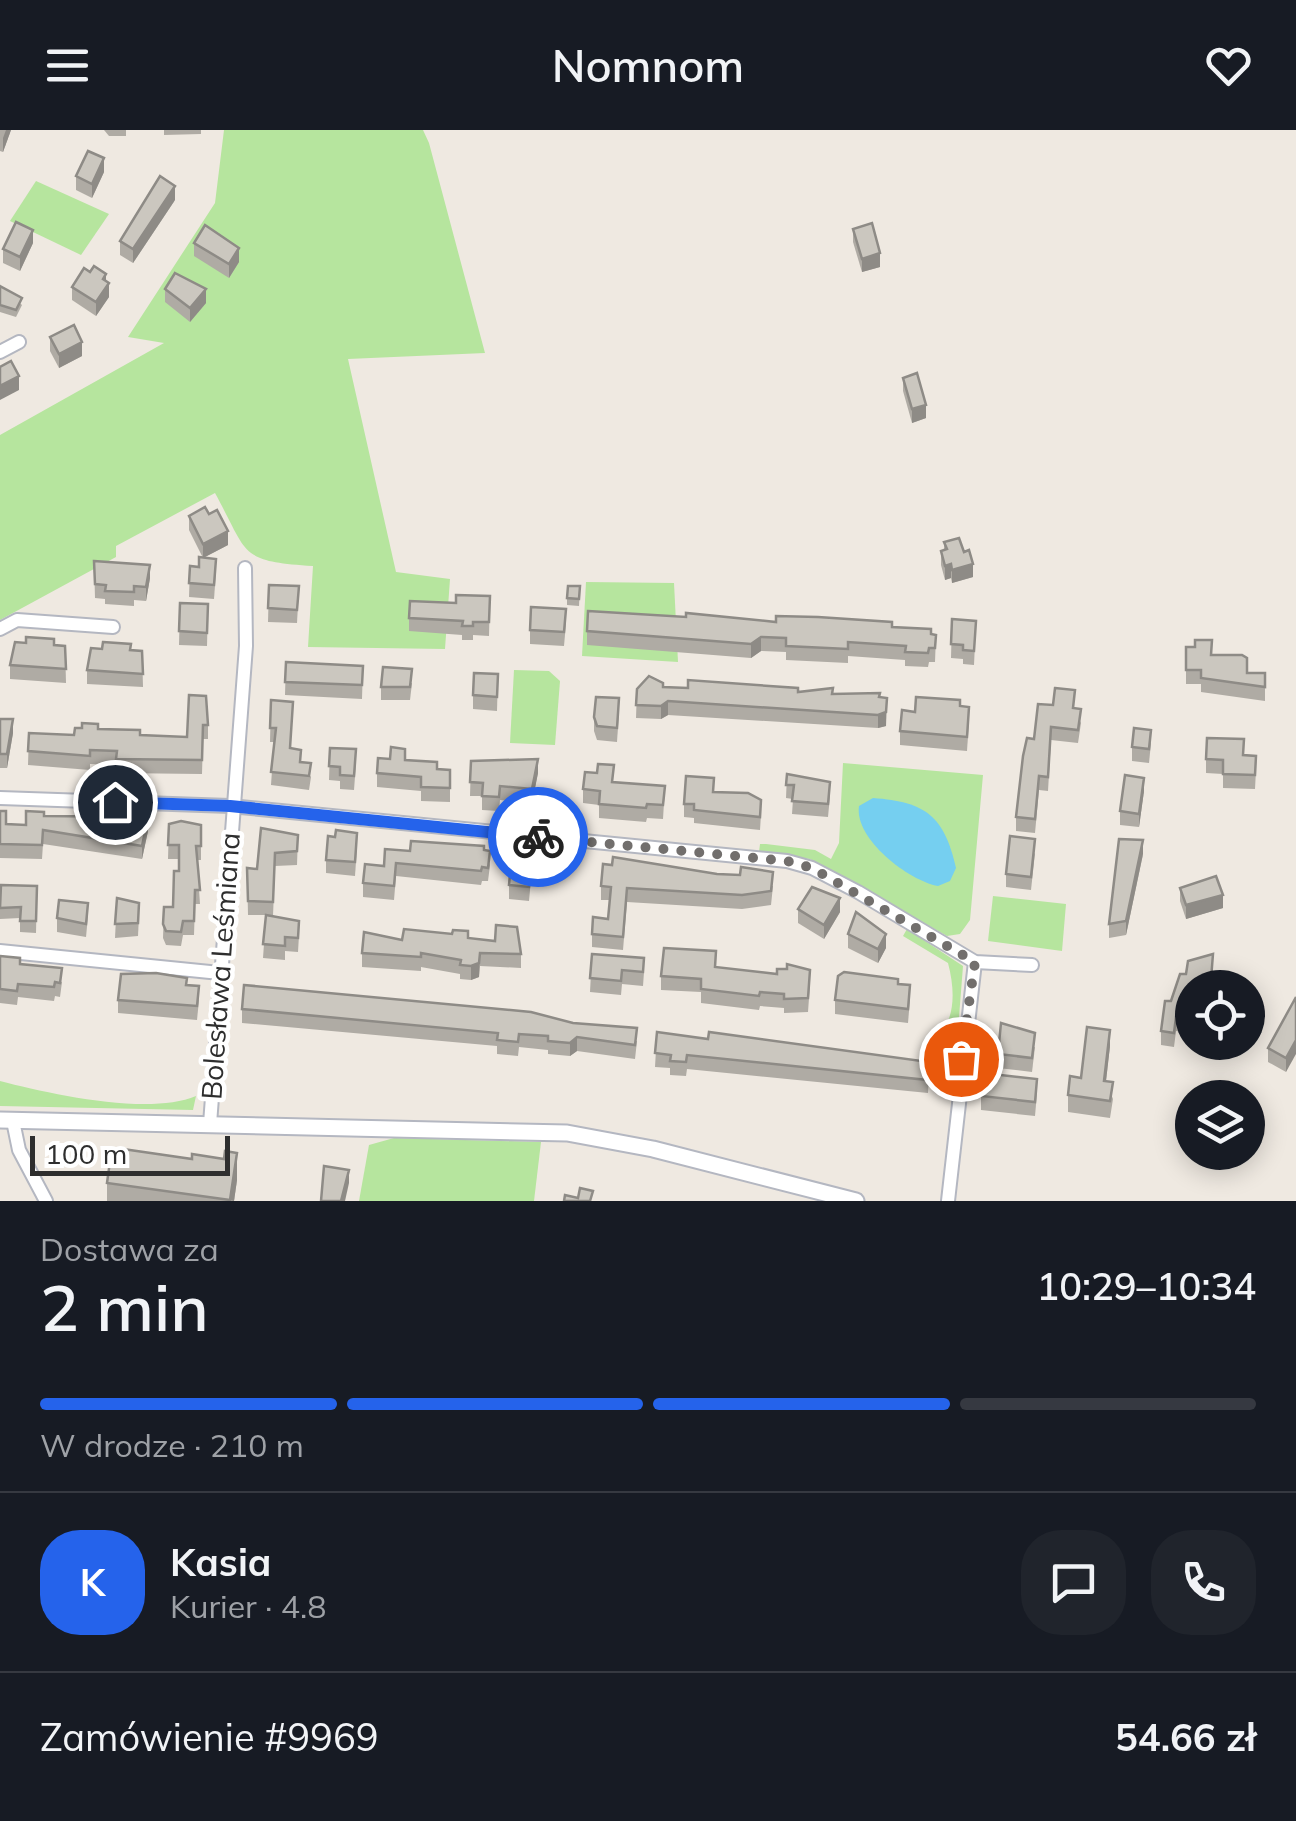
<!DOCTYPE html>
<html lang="pl">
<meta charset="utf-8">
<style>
body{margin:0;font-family:Mulish,sans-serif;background:#20242c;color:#f1f3f6;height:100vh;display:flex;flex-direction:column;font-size:38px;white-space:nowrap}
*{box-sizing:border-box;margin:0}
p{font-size:32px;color:#9ea1a6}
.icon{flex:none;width:55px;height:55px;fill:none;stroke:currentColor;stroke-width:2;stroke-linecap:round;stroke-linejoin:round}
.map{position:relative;height:1071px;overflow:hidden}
.panel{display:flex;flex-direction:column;background:#171b24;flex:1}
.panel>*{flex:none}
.fabs{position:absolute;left:1175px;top:840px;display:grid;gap:20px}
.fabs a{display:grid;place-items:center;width:90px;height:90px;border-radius:50%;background:#171b24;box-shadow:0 5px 25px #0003;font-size:50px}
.scale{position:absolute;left:30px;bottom:25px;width:200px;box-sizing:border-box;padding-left:10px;border:5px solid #2e2e2e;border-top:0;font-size:28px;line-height:35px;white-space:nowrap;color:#2e2e2e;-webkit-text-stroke:8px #fff;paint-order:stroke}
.pin{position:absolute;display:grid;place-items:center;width:85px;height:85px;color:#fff;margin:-42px;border:5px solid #fff;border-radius:50%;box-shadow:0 2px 10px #0007}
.courier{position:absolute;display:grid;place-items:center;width:100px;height:100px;margin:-50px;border:8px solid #2563eb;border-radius:50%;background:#fff;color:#222;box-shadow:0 2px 12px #0007}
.overview em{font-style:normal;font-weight:600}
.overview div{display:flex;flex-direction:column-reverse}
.overview{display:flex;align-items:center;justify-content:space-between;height:170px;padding:0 40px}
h1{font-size:65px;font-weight:600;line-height:75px}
.bar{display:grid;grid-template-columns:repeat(4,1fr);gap:15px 10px;align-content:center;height:120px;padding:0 40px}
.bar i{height:12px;border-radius:8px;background:#363941}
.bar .on{background:#2563eb}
.bar p{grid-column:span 4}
.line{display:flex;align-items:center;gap:25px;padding:0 40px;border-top:2px solid #363941}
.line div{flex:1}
.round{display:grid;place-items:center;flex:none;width:105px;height:105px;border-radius:40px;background:#20242c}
header{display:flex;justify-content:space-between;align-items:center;height:130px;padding:0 40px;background:#171b24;font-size:45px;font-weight:600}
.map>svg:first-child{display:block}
</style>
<header><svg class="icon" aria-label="menu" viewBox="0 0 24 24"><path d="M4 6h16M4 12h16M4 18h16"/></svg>Nomnom<svg class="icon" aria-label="heart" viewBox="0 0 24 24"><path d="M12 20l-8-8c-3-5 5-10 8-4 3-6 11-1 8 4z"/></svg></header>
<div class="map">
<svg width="1296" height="1071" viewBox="0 0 1296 1071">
<rect width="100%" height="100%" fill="#efe9e1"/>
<!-- green -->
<g fill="#b6e59e">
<path d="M224,0H423L429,13L485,223L348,229L396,442L450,449L445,519L308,517L313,436C238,431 249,425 215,363L116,416V427L0,490V305L164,213L128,207L215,73Z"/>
<path d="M36,51L109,84L81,125L10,91Z"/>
<path d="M586,452L674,453L678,532L582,526Z"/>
<path d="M514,540L549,541L560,551L555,615L510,613Z"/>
<path d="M843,633L983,645L970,790L960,804L947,806L810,729L759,722L760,714H766L815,720L831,729L839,713Z"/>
<path d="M993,766L1066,774L1062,821L988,811Z"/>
<path d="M907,799L963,836L958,900L949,911L934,912C955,891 956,864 948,833L903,806Z"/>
<path d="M0,951C50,964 149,986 196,966L193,980L0,976Z"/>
<path d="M394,1008L541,1012L534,1071H359L369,1015Z"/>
</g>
<!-- water -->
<path fill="#75cff0" d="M873,668C926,672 944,686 956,738L950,751L938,756C909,751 854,709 859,676Z"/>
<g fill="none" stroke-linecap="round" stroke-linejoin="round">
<defs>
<g id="minor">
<path d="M0,222L19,212"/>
<path d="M0,499L17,490L113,497"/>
<path d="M0,668L230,676L787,731L812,738L858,762L975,832L1032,835"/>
<path d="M0,821L220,843"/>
<path d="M13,991L19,1020L46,1071"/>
<path d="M210,994L246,516L245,438"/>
<path d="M948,1071L975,832"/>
</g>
<path id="tertiary" d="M0,990L567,1003L653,1019L856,1071"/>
</defs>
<!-- minor casing -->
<use href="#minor" stroke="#b4b7c1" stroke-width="16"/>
<!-- tertiary casing -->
<use href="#tertiary" stroke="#b4b7c1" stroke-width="19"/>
<!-- minor -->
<use href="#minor" stroke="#fff" stroke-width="12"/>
<!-- tertiary -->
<use href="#tertiary" stroke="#fff" stroke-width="15"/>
</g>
<!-- wall -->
<g fill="#afaba4">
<path d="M0,0H11L3,22L0,21Z"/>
<path d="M104,0H126V6H109Z"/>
<path d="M164,0H201V4L164,5Z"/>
<path d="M104,42L92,68L76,60V46Z"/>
<path d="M175,70L133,133L120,125V111Z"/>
<path d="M853,99L880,137L862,142L853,112Z"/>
<path d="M33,113L20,141L3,133V119Z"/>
<path d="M194,113L239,132L229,148L194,126Z"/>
<path d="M106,151L109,167L96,186L72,170V157Z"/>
<path d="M0,156L22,175L16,187L0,182Z"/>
<path d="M165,159L206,173L190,192L165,172Z"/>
<path d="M50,207L82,226L59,238L50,221Z"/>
<path d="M903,248L926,288L912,293L903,261Z"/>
<path d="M209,384L228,415L203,428L189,400V386Z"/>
<path d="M944,412L973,447L952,453L951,448L945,450L941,435V421L944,420Z"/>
<path d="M94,431L150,448L146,471L134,470V476L105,474V469L95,468Z"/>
<path d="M190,436L216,442L214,469L189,467Z"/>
<path d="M269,455L299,456L297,493L268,492Z"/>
<path d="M580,456L579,476L567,475V468Z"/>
<path d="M490,466L489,506L473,505V510H462V505L409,501V488L456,473Z"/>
<path d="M180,473L208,474L207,516L179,515Z"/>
<path d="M952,489L976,491L974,535L963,534V529L951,528Z"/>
<path d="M776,492L892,497L936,505L935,532H929L928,537L905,536V530L848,526V533L786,530V522L761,521L751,528L587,515V501Z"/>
<path d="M566,493L564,516L530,514V500Z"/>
<path d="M54,515L65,516L66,553L10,549V535Z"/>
<path d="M1186,517L1212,525L1247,543H1265V571L1201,562V554H1186Z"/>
<path d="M130,520L142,521L143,557L87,554V540Z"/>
<path d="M286,532L363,536L362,569L285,565Z"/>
<path d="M498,544L497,581L473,579V565Z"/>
<path d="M412,553L410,570H381V557Z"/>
<path d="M663,557L879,567L886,596L878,598L668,585L661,589L636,588L637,559Z"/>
<path d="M189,565L208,595V609H203L202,644L116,643V635L90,634V640L28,635L29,603L74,605L82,598L98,599L140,605L187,607Z"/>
<path d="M271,570L291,618L311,647L309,660L271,655L274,612H270Z"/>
<path d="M1074,578L1081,593L1078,613L1051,610L1048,661L1039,660L1035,703L1016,701V687L1034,609Z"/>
<path d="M619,582L617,612L597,610L594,601V587Z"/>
<path d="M915,582L969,591L967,621L900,615V601Z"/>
<path d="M0,589L13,603L7,638H0Z"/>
<path d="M1151,613L1149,633L1132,631V617Z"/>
<path d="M330,618L356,633L354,660L340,659V651L329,650Z"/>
<path d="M1243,625L1256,640L1255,659L1223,658V644L1206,643V629Z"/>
<path d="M405,630L437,639L450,640V672L421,671V661L377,657V643Z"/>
<path d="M471,631L538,643L532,673L500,670L499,681L482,680V666H470Z"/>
<path d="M787,644L830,666L828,687L792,684L793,669L786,668Z"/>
<path d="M614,652L665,656L663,689L647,688L646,692L599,688V675L583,673V659Z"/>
<path d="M1144,661L1139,697L1120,695V681Z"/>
<path d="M684,674L761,684L760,700L694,693V688L684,687Z"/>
<path d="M0,681L6,694L26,695L44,686L148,701L142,729L43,714L42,729L0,728Z"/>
<path d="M169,694L201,695V730H197L200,774H195L194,805H183L181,816L166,815L163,808L164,777H173L179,741V729H168Z"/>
<path d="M261,698L298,705L297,735L275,736L273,786L266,785L299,805L298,822L285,821V830L263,828L266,785H248L247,738L257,739Z"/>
<path d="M357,717L355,746L326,743V730Z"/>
<path d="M484,720L490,735L488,751H482L481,755L396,746L394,770L363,767V753L384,736L410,721Z"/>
<path d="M1035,723L1031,760L1006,757V744Z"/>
<path d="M1143,724L1126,805L1109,808V794Z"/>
<path d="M532,738L529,771L509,769V755Z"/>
<path d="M37,756L36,803L20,802V788L0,789V768Z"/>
<path d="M601,756H773L771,775L742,779L627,772L623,820L592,817V804L608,789L610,770H601Z"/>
<path d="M1180,758L1223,778L1186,789L1180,771Z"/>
<path d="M117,768L139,786L138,806L115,808Z"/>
<path d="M798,779L840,782L824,809L798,793Z"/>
<path d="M88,786L86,807L57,802V788Z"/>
<path d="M848,804L886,818L878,833L848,818Z"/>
<path d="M468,808L521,824V838L480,836L479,847L471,850L460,849V844L421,837V841L362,837V823L402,810Z"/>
<path d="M592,824L644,842L643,856L622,854L621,865L590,862Z"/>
<path d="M0,826L62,852L60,867L55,866L54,871L18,867L17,875L0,873Z"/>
<path d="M716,837L810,854L808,882L784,883V878L760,876L759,880L701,873V862L661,860V846Z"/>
<path d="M1213,838L1211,858H1192V889H1190L1188,903L1176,901L1174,917L1161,915V901L1171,871L1186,844Z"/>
<path d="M898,854L910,869L908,893L835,884V870Z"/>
<path d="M187,855L199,870L197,890L118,883V870Z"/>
<path d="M1296,867L1286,942L1268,932V918Z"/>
<path d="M242,879L637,911L635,929L577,921L570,926L548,924V920L519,917L518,926L497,924V916L242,893Z"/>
<path d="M657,902L929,946L928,963L687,939L686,946L670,945V938L655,937Z"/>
<path d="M1110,916L1106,951L1113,969L1110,988L1068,982V965L1081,948Z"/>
<path d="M1035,917L1032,942L998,938V924Z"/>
<path d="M1037,963L1035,986L981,980V966Z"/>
<path d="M192,1029H224L237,1050L234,1071H107V1053Z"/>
</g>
<!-- shaded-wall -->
<g fill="#8e8b86">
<path d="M6,0H11L3,22V8Z"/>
<path d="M104,28V42L92,68V54Z"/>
<path d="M175,56V70L133,133V119Z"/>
<path d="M33,100V113L20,141V127Z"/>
<path d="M239,118V132L229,148V134Z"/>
<path d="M880,123V137L862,142V129Z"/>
<path d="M106,144V157L109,153V167L96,186V172L103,149Z"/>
<path d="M206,159V173L190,192V178Z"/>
<path d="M82,212V226L59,238V224Z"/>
<path d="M19,246V260L0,270V256Z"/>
<path d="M926,275V288L912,293V279Z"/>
<path d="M228,401V415L203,428V414Z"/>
<path d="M951,434V448L945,450V436Z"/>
<path d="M973,434V447L952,453V440Z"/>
<path d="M150,435V448L146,471V457Z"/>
<path d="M761,507V521L751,528V514Z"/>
<path d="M887,568L886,596L878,598V585Z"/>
<path d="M668,571V585L661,589V576Z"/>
<path d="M13,589V603L7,638V624Z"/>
<path d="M538,629V643L532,673V659Z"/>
<path d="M1144,648V661L1139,697V684Z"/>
<path d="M148,687V701L142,729V716Z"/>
<path d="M1143,710V724L1126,805V791Z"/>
<path d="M1223,765V778L1186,789V775Z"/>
<path d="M840,768V782L824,809V795Z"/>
<path d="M886,804V818L878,833V819Z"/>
<path d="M480,823L479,847L471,850V836Z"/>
<path d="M1110,900V916L1104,968V951Z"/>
<path d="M577,907V921L570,926V913Z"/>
<path d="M1296,910V924L1286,942V928Z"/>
<path d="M237,1023V1050L234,1071L230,1070Z"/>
<path d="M349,1040V1053L345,1071H341Z"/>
</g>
<!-- building -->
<g fill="#cbc7bf" stroke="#8e8b86" stroke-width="2.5">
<path d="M88,21L104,28L92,54L76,46Z"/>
<path d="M160,46L175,56L133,119L120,111Z"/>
<path d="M16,92L33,100L20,127L3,119Z"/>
<path d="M872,93L880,123L862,129L853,99Z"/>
<path d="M205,95L239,118L229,134L194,113Z"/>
<path d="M94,136L106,144L103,149L109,153L96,172L72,157L84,138L90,142Z"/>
<path d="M175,143L206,159L190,178L165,159Z"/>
<path d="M0,156L22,168L16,180L0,175Z"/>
<path d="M74,195L82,212L59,224L50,207Z"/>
<path d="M11,231L19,246L0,256V237Z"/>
<path d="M917,243L926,275L912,279L903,248Z"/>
<path d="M205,377L209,384L217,380L228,401L203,414L189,386Z"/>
<path d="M959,408L964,422L969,420L973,434L952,440L951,434L945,436L941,421L947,419L944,412Z"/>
<path d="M199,427L216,429L214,455L189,453L190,436L199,437Z"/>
<path d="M94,431L150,435L146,457L134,456V462L105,461L106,455L95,454Z"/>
<path d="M269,455L299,456L297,480L268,478Z"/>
<path d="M568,456H580L579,469L567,468Z"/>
<path d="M456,465L490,466L489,492H473V496H462L463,491L409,488L410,471L456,473Z"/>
<path d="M180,473L208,474L207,503L179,501Z"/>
<path d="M531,477L566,479L564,502L530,500Z"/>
<path d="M588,481L686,487V483L776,492V486L818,487L892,492V497L931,499V504L936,505L935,518H929L928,523L905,522L906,516L848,512V519L786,516V508L761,507L751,514L587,501Z"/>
<path d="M952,489L976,491L974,521L963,520V515L951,514Z"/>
<path d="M26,507L54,509V515L65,516L66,539L10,535L15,512L26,513Z"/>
<path d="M1195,510H1212L1211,525H1242L1247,528V543H1265V557L1201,548V540H1186V517H1195Z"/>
<path d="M103,512L131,514L130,520L142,521L143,544L87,540L91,518L102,519Z"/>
<path d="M286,532L363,536L362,555L285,552Z"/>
<path d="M383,537L412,539L410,557H381Z"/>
<path d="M474,543L498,544L497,567L473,565Z"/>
<path d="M649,546L663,553V557L688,558V550L798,558V562L833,558L832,564L880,563L879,567L887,568L886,582L878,585L668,571L661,576L636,575L637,559Z"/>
<path d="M1055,558L1075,560L1073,578L1081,579L1078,600L1051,597L1048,647L1039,646L1035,689L1016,687L1023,626L1027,608L1034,609L1038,574L1053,575Z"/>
<path d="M189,565L206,566L208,595H203L202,630L116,629L117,621L90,620V626L28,621L29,603L74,605L75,598H82V593L98,594V599L140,600V605L187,607Z"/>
<path d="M596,567L619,568L617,598L597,596L594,587Z"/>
<path d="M916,567L960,570V576L969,577L967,607L900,601L902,580L915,582Z"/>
<path d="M271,570L293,572L290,618L301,620L300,632L311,633L309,646L271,642L276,598H270Z"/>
<path d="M0,589H13L7,624H0Z"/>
<path d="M1134,598L1151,600L1149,619L1132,617Z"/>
<path d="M1207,608L1244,609L1243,625L1256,626L1255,645L1223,644V630L1206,629Z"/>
<path d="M391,617L405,619V630L437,632V639L450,640V658L421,657V647L377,643L378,628L390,629Z"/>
<path d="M330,618L356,619L354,646L340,645V637L329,636Z"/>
<path d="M538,629L532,659L500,656L499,667L482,666L483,653L470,652L471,631Z"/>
<path d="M598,634L614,635L612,652L665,656L663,675L647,674L646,678L599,674L600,661L583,659L585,642L597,643Z"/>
<path d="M787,644L830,652L828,674L792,671L794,655H786Z"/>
<path d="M1125,645L1144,648L1139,684L1120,681Z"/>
<path d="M686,646L714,648L713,662L748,663L761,670L760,687L694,680V674H684Z"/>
<path d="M0,681H6V694L26,695V681L44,682V686L148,687L142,716L43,700L42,715L0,714Z"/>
<path d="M181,691L201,695V716H196L200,760H195L194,791H183L181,802L166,801L163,794L164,777H173L174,741H179V715H168L169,694Z"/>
<path d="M261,698L298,705L297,721L275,723L273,772L248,771L247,738L257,739Z"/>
<path d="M336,700L357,703L355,732L326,730L328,706L335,707Z"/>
<path d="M1010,706L1035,709L1031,747L1006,744Z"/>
<path d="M1119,709L1143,710L1126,791L1109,794Z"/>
<path d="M411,711L484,716V720L490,721L488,738L482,737L481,741L396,733L394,756L363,753L365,734L384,736L385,719L410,721Z"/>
<path d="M512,723L532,725L529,757L509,755Z"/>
<path d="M613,727L717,744L740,745L741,737L773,742L771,761L742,765L627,758L623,807L592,804L593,787L608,789L611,757L601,756L603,734L612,735Z"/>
<path d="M1216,746L1223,765L1186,775L1180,758Z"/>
<path d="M1,755L37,756L36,791H20L21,777L0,778Z"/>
<path d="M812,757L840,768L824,795L798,779Z"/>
<path d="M117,768L139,773L138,793L115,794Z"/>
<path d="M59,770L88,773L86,794L57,788Z"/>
<path d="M856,782L886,804L878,819L848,804Z"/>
<path d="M266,785L299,791L298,808L285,807V816L263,814Z"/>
<path d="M496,795L517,797L521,824L480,823L479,833L471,836L460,835L461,830L421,823V827L362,823L364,802L402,810L404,799L452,804L453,800L468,801V808L495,811Z"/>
<path d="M664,818L716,821L715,837L777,844V839H787V834L810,840L808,868L784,869V864L760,862L759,866L701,859V849L661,846Z"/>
<path d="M592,824L644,828L643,842L622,840L621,851L590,848Z"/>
<path d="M1213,824L1211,849L1205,848L1204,858H1192V875H1190L1188,889L1176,887L1174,903L1161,901L1165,871H1171L1180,844H1186L1188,831Z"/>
<path d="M0,826L20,828V834L62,838L60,853L55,852L54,857L18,854L17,861L0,859Z"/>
<path d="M844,842L898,849V854L910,855L908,879L835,870L838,846Z"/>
<path d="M156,843L187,848L186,855L199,856L197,876L118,870L121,844Z"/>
<path d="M244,855L531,882L573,893L637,898L635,915L577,907L570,913L548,911V906L519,904L518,912L497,910L498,903L242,879Z"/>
<path d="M1296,867V910L1286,928L1268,918Z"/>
<path d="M1001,893L1035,903L1032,928L998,924Z"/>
<path d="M1087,897L1110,900L1104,951L1113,952L1110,971L1068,965L1070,946L1081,948Z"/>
<path d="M657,902L708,909L709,902L929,932L928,950L687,925L686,932L670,931L671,925L655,923Z"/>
<path d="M983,943L1037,949L1035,972L981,966Z"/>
<path d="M123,1019L192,1029V1024L224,1029L225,1021L237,1023L230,1070L107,1053L111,1024L123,1025Z"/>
<path d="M324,1036L349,1040L341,1071H321Z"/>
<path d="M580,1058L593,1061L590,1071H564L565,1065L578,1068Z"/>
</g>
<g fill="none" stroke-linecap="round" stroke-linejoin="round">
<!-- done -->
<path stroke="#726f6d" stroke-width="10" stroke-dasharray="0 18" d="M538,707L787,731L812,738L975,832L961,929"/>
<!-- route -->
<path stroke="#2563eb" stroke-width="12" d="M115,672L230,676L538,707"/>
</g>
<g text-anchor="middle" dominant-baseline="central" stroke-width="9" stroke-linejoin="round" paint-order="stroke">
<!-- street labels -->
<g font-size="28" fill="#2e2e2e" stroke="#fff">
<text transform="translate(220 836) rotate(-86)">Bolesława Leśmiana</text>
</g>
</g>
</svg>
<div class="fabs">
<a><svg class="icon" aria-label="locate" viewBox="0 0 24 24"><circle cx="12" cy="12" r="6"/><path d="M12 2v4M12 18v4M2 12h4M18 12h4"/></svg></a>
<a><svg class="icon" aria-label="layers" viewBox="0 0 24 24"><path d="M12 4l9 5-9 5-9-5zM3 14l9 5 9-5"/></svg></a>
</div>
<div class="scale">100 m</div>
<div class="pin" style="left:961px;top:929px;background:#ea580c"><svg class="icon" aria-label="bag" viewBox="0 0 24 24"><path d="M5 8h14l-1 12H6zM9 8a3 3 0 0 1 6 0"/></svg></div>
<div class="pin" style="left:115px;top:672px;background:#1f2937"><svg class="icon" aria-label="home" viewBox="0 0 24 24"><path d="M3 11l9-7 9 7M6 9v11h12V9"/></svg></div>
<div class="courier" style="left:538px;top:707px"><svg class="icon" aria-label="bike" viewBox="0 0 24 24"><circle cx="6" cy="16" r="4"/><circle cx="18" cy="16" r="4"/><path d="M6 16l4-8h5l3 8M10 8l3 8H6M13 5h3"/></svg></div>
</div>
<section class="panel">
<div class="overview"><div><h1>2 min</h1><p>Dostawa za</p></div><em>10:29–10:34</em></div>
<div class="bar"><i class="on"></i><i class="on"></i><i class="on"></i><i></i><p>W drodze · 210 m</p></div>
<div class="line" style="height:180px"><b class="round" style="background:#2563eb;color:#fff">K</b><div><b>Kasia</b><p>Kurier · 4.8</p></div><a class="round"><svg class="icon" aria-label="chat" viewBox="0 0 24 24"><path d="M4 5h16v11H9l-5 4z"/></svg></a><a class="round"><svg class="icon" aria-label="phone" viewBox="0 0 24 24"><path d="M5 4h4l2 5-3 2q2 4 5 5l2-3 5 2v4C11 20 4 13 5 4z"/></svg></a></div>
<div class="line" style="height:130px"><div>Zamówienie #9969</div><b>54.66 zł</b></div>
</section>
